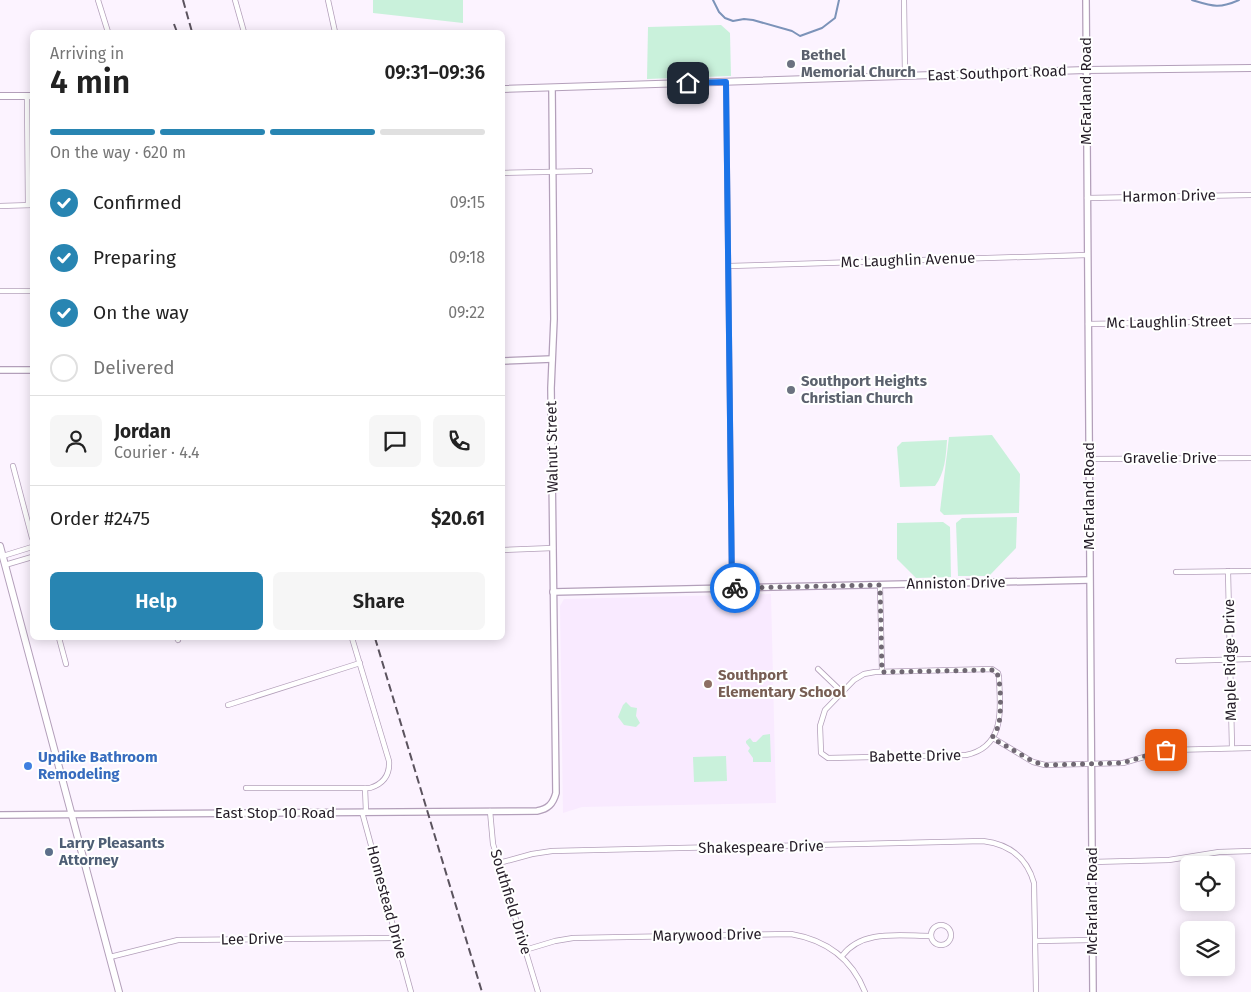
<!DOCTYPE html>
<meta charset="utf-8">
<style>
body{margin:0;font-family:"Fira Sans",sans-serif;background:#f6f6f6;color:#222;height:100vh;display:flex;flex-direction:column;font-size:19px;white-space:nowrap}
*{box-sizing:border-box;margin:0}
p{font-size:16px;color:#767676}
.icon{flex:none;width:28px;height:28px;fill:none;stroke:currentColor;stroke-width:2;stroke-linecap:round;stroke-linejoin:round}
.map{position:relative;flex:1;overflow:hidden}
.details{position:absolute;left:30px;top:30px;width:475px;height:610px;display:flex;flex-direction:column;background:#fff;border-radius:8px;box-shadow:0 2px 12px #0003}
.details>*{flex:none}
.buttons{position:absolute;left:1180px;top:856px;display:grid;gap:10px}
.buttons a{display:grid;place-items:center;width:55px;height:55px;border-radius:8px;background:#fff;box-shadow:0 2px 12px #0003;font-size:25px}
.pin{position:absolute;display:grid;place-items:center;width:42px;height:42px;color:#fff;margin:-21px;border-radius:10px;box-shadow:0 2px 8px #0006}
.courier{position:absolute;display:grid;place-items:center;width:50px;height:50px;margin:-25px;border:4px solid #1a73e8;border-radius:50%;background:#fff;color:#222;box-shadow:0 1px 6px #0007}
.summary em{font-style:normal;font-weight:600}
.summary div{display:flex;flex-direction:column-reverse}
.summary{display:flex;align-items:center;justify-content:space-between;height:85px;padding:0 20px}
h1{font-size:32px;font-weight:600;line-height:38px}
.bar{display:grid;grid-template-columns:repeat(4,1fr);gap:8px 5px;align-content:center;height:60px;padding:0 20px}
.bar i{height:6px;border-radius:4px;background:#e0e0e0}
.bar .selected{background:#2885b2}
.bar p{grid-column:span 4}
.line{display:flex;align-items:center;gap:12px;padding:0 20px;border-top:1px solid #e0e0e0}
.line div{flex:1}
.round{display:grid;place-items:center;flex:none;width:52px;height:52px;border-radius:8px;background:#f6f6f6}
ol{padding:0 20px;list-style:none}
li{display:flex;align-items:center;gap:15px;height:55px}
li p{margin-inline-start:auto}
li .icon{padding:5px;border-radius:50%;background:#2885b2;color:#fff;stroke-width:4}
li:last-child{color:#767676}
li i{width:28px;height:28px;border:2px solid #e0e0e0;border-radius:50%}
.button{display:flex;gap:10px;margin-top:auto;padding:10px 20px}
.button a{flex:1;height:58px;border-radius:8px;background:#2885b2;color:#fff;font-size:20px;font-weight:600;line-height:58px;text-align:center}
.button a+a{background:#f6f6f6;color:#222}
.map>svg:first-child{display:block}
</style>
<div class="map">
<svg width="1251" height="992" viewBox="0 0 1251 992">
<rect width="100%" height="100%" fill="#fcf3ff"/>
<!-- built -->
<path fill="#f9eaff" d="M771,594L776,803L582,807L563,813L560,606L564,599Z"/>
<!-- green -->
<g fill="#c9f1db">
<path d="M373,0H463V23L373,13Z"/>
<path d="M721,25L730,33L731,76L647,79L648,27Z"/>
<path d="M992,435L1020,474L1019,513L944,515L940,511L949,437Z"/>
<path d="M947,440C946,456 945,473 935,486L900,487L897,447L902,442Z"/>
<path d="M1017,517L1016,548L989,576H958L956,523L962,518Z"/>
<path d="M943,522L950,527L951,577L916,578L897,559V523Z"/>
<path d="M626,702L631,707L637,708L636,716L640,723L636,727L624,725L618,717L623,705Z"/>
<path d="M770,734L771,762H753V758L748,751L750,748L746,743V741L750,738L753,742H756L763,735Z"/>
<path d="M726,756L727,781L694,782L693,757Z"/>
</g>
<g fill="none" stroke-linecap="round" stroke-linejoin="round">
<!-- stream -->
<g stroke="#7c93b9" stroke-width="2">
<path d="M713,0L719,12L725,18L733,21L744,19L753,20L792,31L800,36L822,28L835,18L839,0"/>
<path d="M1192,0C1212,6 1219,9 1239,0"/>
</g>
<defs>
<g id="minor">
<path d="M98,0L108,32"/>
<path d="M235,0L244,32"/>
<path d="M328,0L335,32"/>
<path d="M904,0L905,76"/>
<path d="M726,82L732,588"/>
<path d="M27,96L28,205"/>
<path d="M502,173L590,171"/>
<path d="M1087,198L1251,195"/>
<path d="M0,206L32,205"/>
<path d="M729,266L1087,255"/>
<path d="M0,291H32"/>
<path d="M1088,324L1251,321"/>
<path d="M1089,459L1251,458"/>
<path d="M13,466L32,538"/>
<path d="M502,550L553,548"/>
<path d="M3,556L32,547"/>
<path d="M5,565L32,557"/>
<path d="M1228,571L1232,748"/>
<path d="M1176,572L1251,571"/>
<path d="M880,585L882,672"/>
<path d="M59,638L66,664"/>
<path d="M177,638L178,640"/>
<path d="M1178,661L1251,659"/>
<path d="M818,669L842,692"/>
<path d="M992,669L998,673L999,677C1000,708 1006,747 966,755L828,758L821,753L820,726L825,710L854,680L864,674L875,672Z"/>
<path d="M228,705L360,663"/>
<path d="M993,738L1033,762L1045,765L1123,763L1169,750L1251,748"/>
<path d="M246,788H370C383,784 390,775 389,761L352,638"/>
<path d="M365,788L366,812"/>
<path d="M490,811L493,844L538,992"/>
<path d="M362,812L411,992"/>
<path d="M1092,862L1169,860L1219,852L1251,851"/>
<path d="M499,863L532,854L552,851L983,841C1009,844 1027,858 1034,883L1036,992"/>
<circle cx="941" cy="935" r="10"/>
<path d="M1036,941L1092,940"/>
<path d="M525,950L555,941L573,938L791,934C826,940 852,959 865,992"/>
<path d="M842,956C862,929 900,936 931,936"/>
<path d="M110,957L178,940L397,938"/>
</g>
<g id="tertiary">
<path d="M1086,0L1093,992"/>
<path d="M502,361L552,359"/>
<path d="M0,370H32"/>
<path d="M553,592L1089,580"/>
<path d="M0,815L537,811C548,809 553,804 556,793L551,388L554,319L552,88"/>
</g>
<g id="secondary">
<path d="M502,89L1086,70L1251,68"/>
<path d="M0,96H32"/>
<path d="M0,546L119,992"/>
</g>
</defs>
<!-- minor casing -->
<use href="#minor" stroke="#b39fba" stroke-width="6"/>
<!-- tertiary casing -->
<use href="#tertiary" stroke="#b39fba" stroke-width="8"/>
<!-- secondary casing -->
<use href="#secondary" stroke="#b39fba" stroke-width="8"/>
<!-- minor -->
<use href="#minor" stroke="#fff" stroke-width="4.5"/>
<!-- tertiary -->
<use href="#tertiary" stroke="#fff" stroke-width="5.5"/>
<!-- secondary -->
<use href="#secondary" stroke="#fff" stroke-width="6"/>
<!-- rail -->
<g stroke="#5b535e" stroke-width="2" stroke-dasharray="8 4" stroke-linecap="butt">
<path d="M183,0L192,32"/>
<path d="M174,24L177,32"/>
<path d="M375,638L482,992"/>
</g>
</g>
<g fill="none" stroke-linecap="round" stroke-linejoin="round">
<!-- done -->
<path stroke="#706873" stroke-width="5" stroke-dasharray="0 9" d="M735,588L880,585L882,672L995,670C1002,677 1001,713 999,723C998,728 995,733 992,738L1034,762L1045,765L1122,763L1166,750"/>
<!-- route -->
<path stroke="#1a73e8" stroke-width="6" d="M688,83L726,82L732,588H735"/>
</g>
<!-- markers -->
<g fill="#6b7280" stroke="#fff" stroke-width="2">
<circle cx="791" cy="64" r="5"/>
<circle cx="791" cy="390" r="5"/>
</g>
<circle fill="#8d6e63" stroke="#fff" stroke-width="2" cx="708" cy="684" r="5"/>
<circle fill="#3f7fe0" stroke="#fff" stroke-width="2" cx="28" cy="766" r="5"/>
<circle fill="#5c6f8a" stroke="#fff" stroke-width="2" cx="49" cy="852" r="5"/>
<g text-anchor="middle" dominant-baseline="central" stroke-width="4" stroke-linejoin="round" paint-order="stroke">
<!-- worship labels -->
<g font-size="15" font-weight="bold" fill="#5b616d" stroke="#fff" text-anchor="start">
<text x="801" y="55">Bethel<tspan x="801" dy="17">Memorial Church</tspan></text>
<text x="801" y="381">Southport Heights<tspan x="801" dy="17">Christian Church</tspan></text>
</g>
<!-- street labels -->
<g font-size="15" fill="#251d28" stroke="#fff">
<text transform="translate(997 73) rotate(-2)">East Southport Road</text>
<text transform="translate(1086 91) rotate(-90)">McFarland Road</text>
<text transform="translate(1169 196) rotate(-1)">Harmon Drive</text>
<text transform="translate(908 260) rotate(-2)">Mc Laughlin Avenue</text>
<text transform="translate(1169 322) rotate(-1)">Mc Laughlin Street</text>
<text transform="translate(552 447) rotate(-91)">Walnut Street</text>
<text x="1170" y="458">Gravelie Drive</text>
<text transform="translate(1089 496) rotate(-90)">McFarland Road</text>
<text transform="translate(956 583) rotate(-1)">Anniston Drive</text>
<text transform="translate(1230 660) rotate(-91)">Maple Ridge Drive</text>
<text transform="translate(915 756) rotate(-1)">Babette Drive</text>
<text x="275" y="813">East Stop 10 Road</text>
<text transform="translate(761 847) rotate(-1)">Shakespeare Drive</text>
<text transform="translate(1092 901) rotate(-90)">McFarland Road</text>
<text transform="translate(387 902) rotate(75)">Homestead Drive</text>
<text transform="translate(511 902) rotate(73)">Southfield Drive</text>
<text transform="translate(707 935) rotate(-1)">Marywood Drive</text>
<text transform="translate(252 939) rotate(-1)">Lee Drive</text>
</g>
<!-- education labels -->
<g font-size="15" font-weight="bold" fill="#785e54" stroke="#fff" text-anchor="start">
<text x="718" y="675">Southport<tspan x="718" dy="17">Elementary School</tspan></text>
</g>
<!-- shop labels -->
<g font-size="15" font-weight="bold" fill="#366cbe" stroke="#fff" text-anchor="start">
<text x="38" y="757">Updike Bathroom<tspan x="38" dy="17">Remodeling</tspan></text>
</g>
<!-- service labels -->
<g font-size="15" font-weight="bold" fill="#4e5e75" stroke="#fff" text-anchor="start">
<text x="59" y="843">Larry Pleasants<tspan x="59" dy="17">Attorney</tspan></text>
</g>
</g>
</svg>
<div class="buttons">
<a><svg class="icon" aria-label="locate" viewBox="0 0 24 24"><circle cx="12" cy="12" r="6"/><path d="M12 2v4M12 18v4M2 12h4M18 12h4"/></svg></a>
<a><svg class="icon" aria-label="layers" viewBox="0 0 24 24"><path d="M12 4l9 5-9 5-9-5zM3 14l9 5 9-5"/></svg></a>
</div>
<div class="pin" style="left:1166px;top:750px;background:#ea580c"><svg class="icon" aria-label="bag" viewBox="0 0 24 24"><path d="M5 8h14l-1 12H6zM9 8a3 3 0 0 1 6 0"/></svg></div>
<div class="pin" style="left:688px;top:83px;background:#1f2937"><svg class="icon" aria-label="home" viewBox="0 0 24 24"><path d="M3 11l9-7 9 7M6 9v11h12V9"/></svg></div>
<div class="courier" style="left:735px;top:588px"><svg class="icon" aria-label="bike" viewBox="0 0 24 24"><circle cx="6" cy="16" r="4"/><circle cx="18" cy="16" r="4"/><path d="M6 16l4-8h5l3 8M10 8l3 8H6M13 5h3"/></svg></div>
<section class="details">
<div class="summary"><div><h1>4 min</h1><p>Arriving in</p></div><em>09:31–09:36</em></div>
<div class="bar"><i class="selected"></i><i class="selected"></i><i class="selected"></i><i></i><p>On the way · 620 m</p></div>
<ol>
<li><svg class="icon" aria-label="check" viewBox="0 0 24 24"><path d="M5 12l5 5 9-10"/></svg>Confirmed<p>09:15</p></li>
<li><svg class="icon" aria-label="check" viewBox="0 0 24 24"><path d="M5 12l5 5 9-10"/></svg>Preparing<p>09:18</p></li>
<li><svg class="icon" aria-label="check" viewBox="0 0 24 24"><path d="M5 12l5 5 9-10"/></svg>On the way<p>09:22</p></li>
<li><i></i>Delivered</li>
</ol>
<div class="line" style="height:90px"><a class="round"><svg class="icon" aria-label="person" viewBox="0 0 24 24"><circle cx="12" cy="8" r="4"/><path d="M4 21q1-7 8-7t8 7"/></svg></a><div><b>Jordan</b><p>Courier · 4.4</p></div><a class="round"><svg class="icon" aria-label="chat" viewBox="0 0 24 24"><path d="M4 5h16v11H9l-5 4z"/></svg></a><a class="round"><svg class="icon" aria-label="phone" viewBox="0 0 24 24"><path d="M5 4h4l2 5-3 2q2 4 5 5l2-3 5 2v4C11 20 4 13 5 4z"/></svg></a></div>
<div class="line" style="height:65px"><div>Order #2475</div><b>$20.61</b></div>
<div class="button"><a>Help</a><a>Share</a></div>
</section>
</div>
